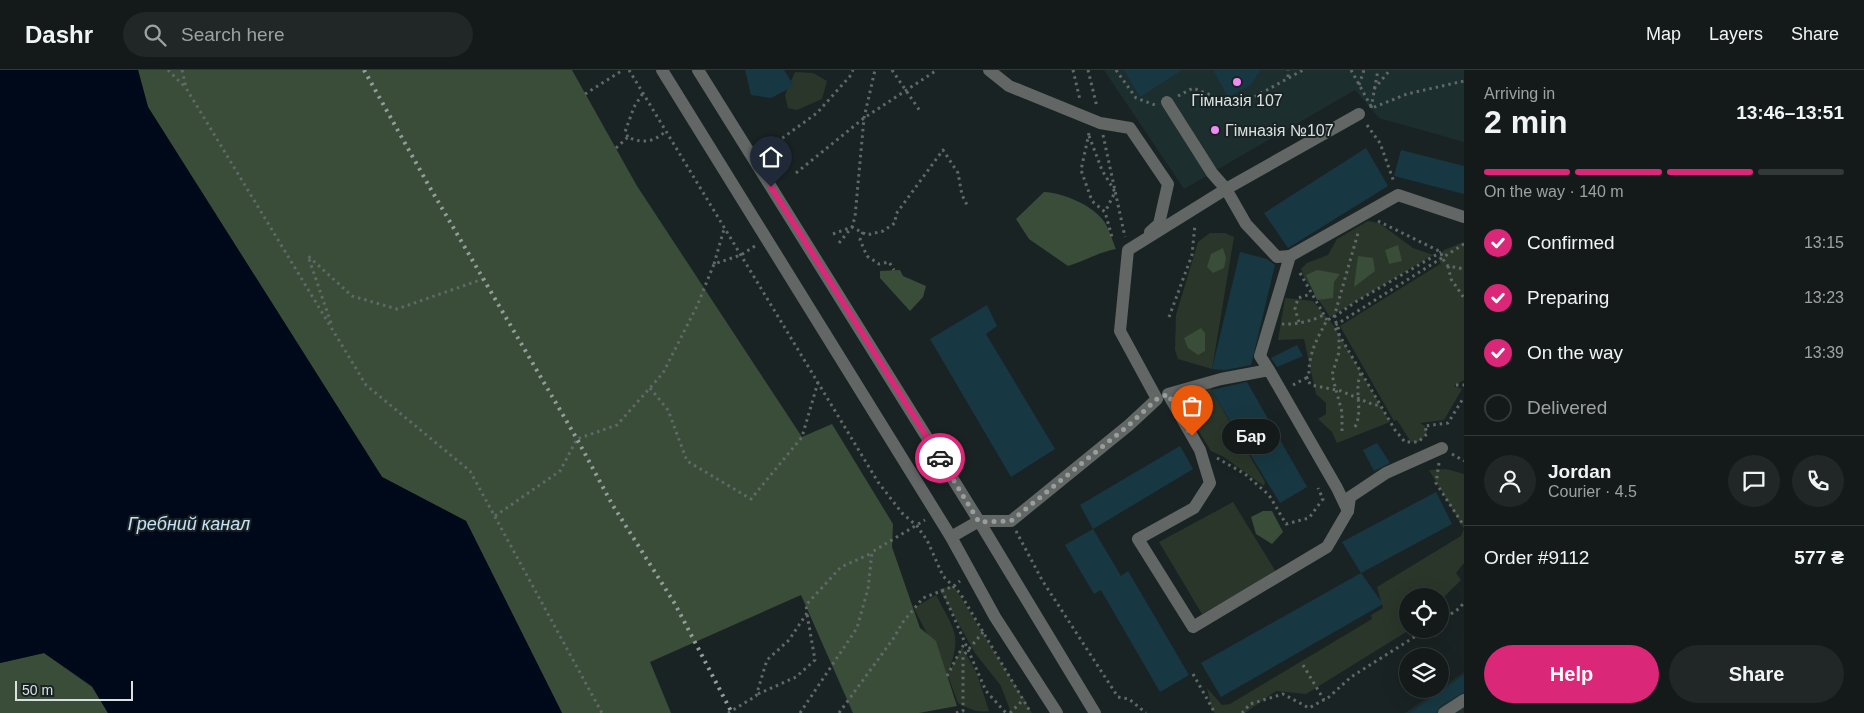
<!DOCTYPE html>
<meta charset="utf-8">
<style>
body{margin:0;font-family:Arial,sans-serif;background:#212727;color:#f1f3f6;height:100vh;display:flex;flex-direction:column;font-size:19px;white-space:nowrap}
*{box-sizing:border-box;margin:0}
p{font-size:16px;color:#9da1a2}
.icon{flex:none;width:28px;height:28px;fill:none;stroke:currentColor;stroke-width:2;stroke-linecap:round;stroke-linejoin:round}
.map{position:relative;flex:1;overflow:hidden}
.sheet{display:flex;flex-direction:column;background:#141a1a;width:400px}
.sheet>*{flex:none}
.buttons{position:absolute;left:1399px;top:518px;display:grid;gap:10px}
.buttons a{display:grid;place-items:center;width:50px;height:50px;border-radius:50%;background:#141a1a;box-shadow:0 5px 20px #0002,0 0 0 1px #333839;font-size:25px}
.scale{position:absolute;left:15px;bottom:12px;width:118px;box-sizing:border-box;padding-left:5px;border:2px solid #dae0e0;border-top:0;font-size:14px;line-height:18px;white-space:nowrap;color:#dae0e0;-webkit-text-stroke:4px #1a2323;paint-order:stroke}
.pin{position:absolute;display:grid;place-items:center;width:42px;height:42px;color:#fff;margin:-51px -21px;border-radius:50% 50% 50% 0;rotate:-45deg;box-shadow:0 0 5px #0007}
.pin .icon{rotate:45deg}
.courier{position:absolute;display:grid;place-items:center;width:50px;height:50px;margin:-25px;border:4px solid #db2777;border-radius:50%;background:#fff;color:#222;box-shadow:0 1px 6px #0007}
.bubble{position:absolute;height:35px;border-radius:18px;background:#141a1a;box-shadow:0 5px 20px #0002,0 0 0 1px #333839;font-size:16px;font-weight:600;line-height:35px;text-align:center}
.overview em{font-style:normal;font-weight:600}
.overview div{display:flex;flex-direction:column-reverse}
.overview{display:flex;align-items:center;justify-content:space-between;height:85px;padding:0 20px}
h1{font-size:32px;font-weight:600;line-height:38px}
.bar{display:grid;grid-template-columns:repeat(4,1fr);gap:8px 5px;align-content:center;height:60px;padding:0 20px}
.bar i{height:6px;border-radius:4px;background:#333839}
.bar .current{background:#db2777}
.bar p{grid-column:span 4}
.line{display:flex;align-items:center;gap:12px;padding:0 20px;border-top:1px solid #333839}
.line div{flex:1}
.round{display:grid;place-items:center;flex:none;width:52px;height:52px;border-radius:26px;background:#212727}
ol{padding:0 20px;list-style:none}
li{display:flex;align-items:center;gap:15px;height:55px}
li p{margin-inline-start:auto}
li .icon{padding:5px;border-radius:50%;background:#db2777;color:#fff;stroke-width:4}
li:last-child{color:#9da1a2}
li i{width:28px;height:28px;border:2px solid #333839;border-radius:50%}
.button{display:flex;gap:10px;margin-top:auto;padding:10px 20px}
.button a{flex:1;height:58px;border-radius:30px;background:#db2777;color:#fff;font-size:20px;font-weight:600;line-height:58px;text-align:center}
.button a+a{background:#212727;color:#f1f3f6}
header{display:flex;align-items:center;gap:30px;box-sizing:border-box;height:70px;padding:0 25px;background:#141a1a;border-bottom:1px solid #333839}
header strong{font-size:24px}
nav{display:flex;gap:28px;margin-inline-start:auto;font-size:18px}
.search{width:350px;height:45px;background:#212727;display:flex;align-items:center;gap:12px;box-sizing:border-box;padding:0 18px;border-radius:28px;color:#9da1a2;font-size:19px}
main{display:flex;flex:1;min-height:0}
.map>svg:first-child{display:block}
</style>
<header>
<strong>Dashr</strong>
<div class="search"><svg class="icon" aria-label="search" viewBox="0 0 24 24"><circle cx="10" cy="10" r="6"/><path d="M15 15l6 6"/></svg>Search here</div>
<nav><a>Map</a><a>Layers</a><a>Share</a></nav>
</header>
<main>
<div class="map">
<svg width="1464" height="643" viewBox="0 0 1464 643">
<rect width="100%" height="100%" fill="#1a2323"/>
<!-- built -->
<g fill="#1c2e2e">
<path d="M1104,0H1464V72L1379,48L1355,20L1184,119Z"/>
<path d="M1464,602V643H1405Z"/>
</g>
<!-- green -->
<g fill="#2a3629">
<path d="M795,2L813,3L827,11L822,29L797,40L788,38L785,25Z"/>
<path d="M1368,151L1379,153L1413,178L1433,185L1330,247L1304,207L1301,199L1307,193L1328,185L1337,169Z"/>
<path d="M1210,163H1225L1234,167L1212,299L1178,289L1175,280L1176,245L1198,172Z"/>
<path d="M1464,172V310L1454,316L1462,319L1444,350L1420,353L1425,356L1427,364L1418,372H1411L1397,350L1394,351L1340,256L1440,194L1442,197L1438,188L1444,180Z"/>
<path d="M1285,228L1313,231L1334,256L1390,352L1337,373L1332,362L1318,349L1326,344V333L1316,324L1304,269L1278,270Z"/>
<path d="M1217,307L1211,320L1265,412L1264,416L1224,387L1211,381L1176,325Z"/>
<path d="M1446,399L1464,404V493L1456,503L1461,510L1443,528L1445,534L1440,538V526H1408V559H1411L1306,624L1276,621L1245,643H1215L1212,640L1207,618L1222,635L1230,634L1372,549L1371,545L1383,538L1377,517L1461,466L1464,459L1429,400Z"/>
<path d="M1233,432L1276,502L1202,544L1159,472Z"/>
<path d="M954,516L1032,643H1011L1001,616L975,583L939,519Z"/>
<path d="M936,525C954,561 962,562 949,602L962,577L977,604L989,641C977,643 969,639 958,633L948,606L914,538Z"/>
</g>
<!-- forest -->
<g fill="#394d38">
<path d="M138,0H572L637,116L802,367L832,354L893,454L892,477L920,558L936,571L957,636L919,643H853L801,525L650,592L671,643H562L466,451L382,407L148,37Z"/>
<path d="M1044,122C1063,123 1090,134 1103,150C1109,158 1112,170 1116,179C1099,182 1085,191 1068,196L1029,169L1016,149Z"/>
<path d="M1398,175L1402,191L1389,194L1385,180Z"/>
<path d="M1223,178L1226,188L1224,198L1213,203L1207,197L1211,184Z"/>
<path d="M1358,186L1373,188L1375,201L1354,217Z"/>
<path d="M900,200L903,206L926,216L923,227L910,241L880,208V201Z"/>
<path d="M1317,200L1340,204L1334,212L1333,228L1317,230L1306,205Z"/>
<path d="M1201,258L1205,263V281L1198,285L1188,278L1184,268Z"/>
<path d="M1263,441H1272L1283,462L1272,474L1256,464L1251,447Z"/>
<path d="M44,583L92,617L108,643H0V593Z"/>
</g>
<!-- water -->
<path fill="#000919" d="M0,0H138L148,37L382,407L466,451L562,643H108L92,616L44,583L0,593Z"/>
<!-- building -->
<g fill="#173842">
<path d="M745,0H784L794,16L771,28L751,25Z"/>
<path d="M1124,0H1182L1140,27Z"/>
<path d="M1213,0H1260L1251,15L1228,27Z"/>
<path d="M1366,78L1388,116L1288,178L1264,143Z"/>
<path d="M1401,80L1464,96V124L1394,106Z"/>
<path d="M1240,182L1267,189L1275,195L1251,295L1225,300L1212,299Z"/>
<path d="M987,235L997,256L986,264L1055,379L1011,407L930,269Z"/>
<path d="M1297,275L1303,286L1277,297L1271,288Z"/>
<path d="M1247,312L1307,417L1280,433L1211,320Z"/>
<path d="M1377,373L1390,393L1374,401L1363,380Z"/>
<path d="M1180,376L1193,399L1093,459L1080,435Z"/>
<path d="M1436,422L1452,454L1361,503L1342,472Z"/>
<path d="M1093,459L1121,506L1128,501L1189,605L1160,622L1101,520L1094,524L1065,475Z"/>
<path d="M1361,503L1383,534L1221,627L1201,593Z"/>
<path d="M1464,605V622L1440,636L1436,643H1410Z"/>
</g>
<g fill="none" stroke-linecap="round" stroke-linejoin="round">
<!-- path -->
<g stroke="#616868" stroke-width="3" stroke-dasharray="2.5 4" stroke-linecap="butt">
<path d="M168,0L185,17"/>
<path d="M182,0L186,18L366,315L470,401L602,643"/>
<path d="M629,0L878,412L902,443L917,456L927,470L943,506L960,523L1031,643"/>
<path d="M892,0L920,41"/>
<path d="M1073,0L1080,30"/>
<path d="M1088,0L1097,37"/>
<path d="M1116,0L1136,28L1155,35"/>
<path d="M1351,0L1372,38L1407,24L1464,11"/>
<path d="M1288,7V0"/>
<path d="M1359,15L1364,0"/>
<path d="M1374,19L1390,0"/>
<path d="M585,24L623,0"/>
<path d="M1178,26L1193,18L1238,36L1303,0"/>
<path d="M1371,38L1378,0"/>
<path d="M1367,55L1380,73L1394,112"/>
<path d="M1089,63L1081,100L1092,131L1105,142L1112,167"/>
<path d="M1103,65L1125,167"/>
<path d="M1089,66L1102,100L1115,122L1105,142"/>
<path d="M628,67L625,62L634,37L643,23"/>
<path d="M777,72L817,43L851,5L853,0"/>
<path d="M616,78L628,67C642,74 654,72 666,61"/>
<path d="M796,103L864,48L937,0"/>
<path d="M1378,151L1441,182L1442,188L1448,196L1464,199"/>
<path d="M863,162L860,170L867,186L879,194L889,192L894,200"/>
<path d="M833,164L852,157L867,165L883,161L895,153L896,144L943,80L958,103L962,125L968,137"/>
<path d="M839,173L852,157L855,147L864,48L875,0"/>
<path d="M1464,174L1334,256L1395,360L1405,372H1418L1427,364L1425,356L1448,353L1464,327"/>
<path d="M714,194L724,159"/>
<path d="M1448,196L1451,209L1464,228"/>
<path d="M1300,203L1327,250"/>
<path d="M1169,247L1192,185L1195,154"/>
<path d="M1299,252L1295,239L1298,228L1311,224"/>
<path d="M331,253L308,186L352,226L397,239L483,209"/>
<path d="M1282,254C1295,255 1314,251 1325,244"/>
<path d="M1306,308L1309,307C1308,284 1317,269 1327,250L1334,247L1357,231L1441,182"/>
<path d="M1293,315L1306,308L1311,315L1341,321L1374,335H1380"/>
<path d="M1456,315H1464"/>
<path d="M650,318L668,340L687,391L751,429L802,367L818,312"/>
<path d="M1355,357C1364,340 1353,321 1361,303"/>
<path d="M1342,361V342L1332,305L1339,282V260L1334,247L1358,163"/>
<path d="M1452,384L1464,391"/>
<path d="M1217,388L1245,404L1269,425L1286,454L1309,448L1323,429L1318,418"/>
<path d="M1439,393L1436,413L1464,456"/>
<path d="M495,446L560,401L577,369L617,355L663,303L697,236L714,194L741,185L755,176"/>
<path d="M1016,461L1042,510L1118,627L1129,629L1146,643"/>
<path d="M942,520L986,621L1006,643"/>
<path d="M1440,551L1460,538L1464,532"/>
<path d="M1303,595L1324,630"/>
<path d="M1193,604L1215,643"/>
<path d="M947,606L964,574"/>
<path d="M758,624L796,607L815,590L807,544"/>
<path d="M728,643L756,626L767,590L789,570L807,543L806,535L841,497L872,483"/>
<path d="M800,643L857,558L868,519L872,482L925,450"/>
<path d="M839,643L893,569L903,552L923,528L954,516L960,511"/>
<path d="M956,643L963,641V586L984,561"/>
<path d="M1010,643L1024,629"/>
<path d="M1242,643L1250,634L1283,624L1309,638L1329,627L1351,607L1427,559"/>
</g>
<!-- minor -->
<g stroke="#626664" stroke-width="12">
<path d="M662,0L951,467L995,547L1057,643"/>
<path d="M698,0L979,451L1095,643"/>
<path d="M989,0L1009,16L1100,53L1130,58L1168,114L1159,154L1150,162"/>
<path d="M1167,32L1212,103L1226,119L1246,154L1277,187L1290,186"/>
<path d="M1269,300L1221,309L1168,324L1200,380L1210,413L1194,438L1138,469L1193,557L1327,477L1348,441L1337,418L1269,300L1260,286L1290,186L1398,125L1464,147"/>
<path d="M1348,441L1350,427L1386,403L1442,378"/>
<path d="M951,467L979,451H1011L1129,355L1157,329L1120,261L1128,180L1226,119L1359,44"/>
<path d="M1444,643L1464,630"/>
</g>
<!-- rail -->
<path stroke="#959c9c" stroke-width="4" stroke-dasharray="2.5 5" stroke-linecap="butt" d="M364,0L429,116L577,369L612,434L675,534L732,643"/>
</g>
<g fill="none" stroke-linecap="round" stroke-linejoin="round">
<!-- done -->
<path stroke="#979e9e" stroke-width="5" stroke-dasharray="0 9" d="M940,388L979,452L1011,451L1129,355L1157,329L1168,324L1192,366"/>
<!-- route -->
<path stroke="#db2777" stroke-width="6" d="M771,117L940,388"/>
</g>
<!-- markers -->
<g fill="#ef8bf7" stroke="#1a2323" stroke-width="2">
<circle cx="1237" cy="12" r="5"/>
<circle cx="1215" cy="60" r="5"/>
</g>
<g text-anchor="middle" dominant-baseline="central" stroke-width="4" stroke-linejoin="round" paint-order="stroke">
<!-- poi labels -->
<g font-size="16" fill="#dae0e0" stroke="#1a2323">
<text x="1237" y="30">Гімназія 107</text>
<text x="1225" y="60" text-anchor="start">Гімназія №107</text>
</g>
<!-- water labels -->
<g font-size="18" font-style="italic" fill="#c6e0f8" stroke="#1a2323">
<text x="189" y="454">Гребний канал</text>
</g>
</g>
</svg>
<div class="buttons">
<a><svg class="icon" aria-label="locate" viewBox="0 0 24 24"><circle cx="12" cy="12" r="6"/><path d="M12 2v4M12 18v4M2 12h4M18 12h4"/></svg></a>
<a><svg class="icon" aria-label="layers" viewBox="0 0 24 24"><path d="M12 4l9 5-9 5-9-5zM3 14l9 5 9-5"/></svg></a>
</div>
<div class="scale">50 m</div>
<div class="pin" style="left:1192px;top:366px;background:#ea580c"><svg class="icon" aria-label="bag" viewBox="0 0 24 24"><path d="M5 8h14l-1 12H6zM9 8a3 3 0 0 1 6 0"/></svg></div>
<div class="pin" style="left:771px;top:117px;background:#1f2937"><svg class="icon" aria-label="home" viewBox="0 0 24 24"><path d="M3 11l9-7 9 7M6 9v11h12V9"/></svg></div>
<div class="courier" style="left:940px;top:388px"><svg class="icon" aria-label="car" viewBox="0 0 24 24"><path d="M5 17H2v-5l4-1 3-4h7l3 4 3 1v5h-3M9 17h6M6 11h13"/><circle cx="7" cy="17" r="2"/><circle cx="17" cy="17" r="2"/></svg></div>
<div class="bubble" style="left:1222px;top:349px;width:58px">Бар</div>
</div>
<section class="sheet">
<div class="overview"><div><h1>2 min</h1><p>Arriving in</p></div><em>13:46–13:51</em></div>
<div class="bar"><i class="current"></i><i class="current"></i><i class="current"></i><i></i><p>On the way · 140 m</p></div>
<ol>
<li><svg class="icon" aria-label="check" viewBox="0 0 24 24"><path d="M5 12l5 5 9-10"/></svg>Confirmed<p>13:15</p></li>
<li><svg class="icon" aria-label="check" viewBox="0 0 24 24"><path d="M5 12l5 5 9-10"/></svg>Preparing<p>13:23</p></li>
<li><svg class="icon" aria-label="check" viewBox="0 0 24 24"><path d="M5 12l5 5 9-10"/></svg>On the way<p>13:39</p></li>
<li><i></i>Delivered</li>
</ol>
<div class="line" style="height:90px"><a class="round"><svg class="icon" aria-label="person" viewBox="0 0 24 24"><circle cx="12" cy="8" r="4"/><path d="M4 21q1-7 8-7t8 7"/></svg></a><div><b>Jordan</b><p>Courier · 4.5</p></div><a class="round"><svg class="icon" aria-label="chat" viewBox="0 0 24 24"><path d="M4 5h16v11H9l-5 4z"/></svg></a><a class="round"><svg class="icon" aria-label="phone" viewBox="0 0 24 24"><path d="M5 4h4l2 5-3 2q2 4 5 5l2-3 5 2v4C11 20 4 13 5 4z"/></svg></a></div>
<div class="line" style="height:65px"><div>Order #9112</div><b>577 ₴</b></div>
<div class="button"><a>Help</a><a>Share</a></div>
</section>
</main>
